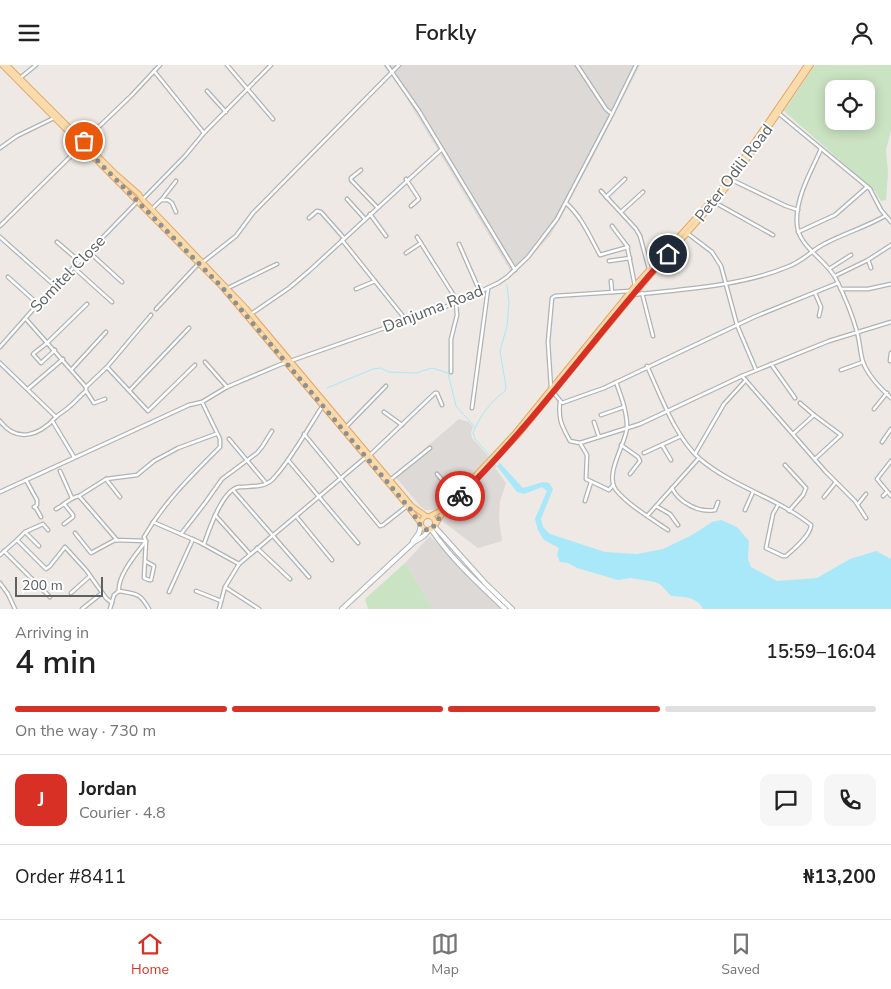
<!DOCTYPE html>
<meta charset="utf-8">
<style>
body{margin:0;font-family:"Nunito Sans",sans-serif;background:#f6f6f6;color:#222;height:100vh;display:flex;flex-direction:column;font-size:19px;white-space:nowrap}
*{box-sizing:border-box;margin:0}
p{font-size:16px;color:#767676}
.icon{flex:none;width:28px;height:28px;fill:none;stroke:currentColor;stroke-width:2;stroke-linecap:round;stroke-linejoin:round}
.map{position:relative;height:544px;overflow:hidden}
.sheet{display:flex;flex-direction:column;background:#fff;flex:1}
.sheet>*{flex:none}
.fabs{position:absolute;left:825px;top:15px;display:grid;gap:10px}
.fabs a{display:grid;place-items:center;width:50px;height:50px;border-radius:10px;background:#fff;box-shadow:0 2px 12px #0003;font-size:25px}
.scale{position:absolute;left:15px;bottom:12px;width:88px;box-sizing:border-box;padding-left:5px;border:2px solid #5c6164;border-top:0;font-size:14px;line-height:18px;white-space:nowrap;color:#5c6164;-webkit-text-stroke:4px #fff;paint-order:stroke}
.pin{position:absolute;display:grid;place-items:center;width:42px;height:42px;color:#fff;margin:-21px;border:2px solid #fff;border-radius:50%;box-shadow:0 1px 5px #0007}
.courier{position:absolute;display:grid;place-items:center;width:50px;height:50px;margin:-25px;border:4px solid #d93025;border-radius:50%;background:#fff;color:#222;box-shadow:0 1px 6px #0007}
.head em{font-style:normal;font-weight:600}
.head div{display:flex;flex-direction:column-reverse}
.head{display:flex;align-items:center;justify-content:space-between;height:85px;padding:0 15px}
h1{font-size:32px;font-weight:600;line-height:38px}
.bar{display:grid;grid-template-columns:repeat(4,1fr);gap:8px 5px;align-content:center;height:60px;padding:0 15px}
.bar i{height:6px;border-radius:4px;background:#e0e0e0}
.bar .current{background:#d93025}
.bar p{grid-column:span 4}
.line{display:flex;align-items:center;gap:12px;padding:0 15px;border-top:1px solid #e0e0e0}
.line div{flex:1}
.round{display:grid;place-items:center;flex:none;width:52px;height:52px;border-radius:10px;background:#f6f6f6}
header{display:flex;justify-content:space-between;align-items:center;height:65px;padding:0 15px;background:#fff;font-size:22px;font-weight:600}
.menu{display:flex;justify-content:space-around;align-items:center;height:70px;border-top:1px solid #e0e0e0;background:#fff;font-size:14px;color:#767676}
.menu a{display:grid;justify-items:center;gap:2px}
.menu .current{color:#d93025}
.map>svg:first-child{display:block}
</style>
<header><svg class="icon" aria-label="menu" viewBox="0 0 24 24"><path d="M4 6h16M4 12h16M4 18h16"/></svg>Forkly<svg class="icon" aria-label="person" viewBox="0 0 24 24"><circle cx="12" cy="8" r="4"/><path d="M4 21q1-7 8-7t8 7"/></svg></header>
<div class="map">
<svg width="891" height="544" viewBox="0 0 891 544">
<rect width="100%" height="100%" fill="#eee9e4"/>
<!-- industrial -->
<g fill="#dcd9d6">
<path d="M383,0H640L592,94L550,171L513,210L395,14Z"/>
<path d="M459,354L469,357L473,362L471,368L472,373L497,401L495,403L506,418L500,436L499,454L502,476L478,483L442,456L434,445H425L420,441L394,410Z"/>
<path d="M430,471L501,544H433L405,498Z"/>
</g>
<!-- green -->
<g fill="#cae3c2" fill-rule="evenodd">
<path d="M815,0H891V65L886,85L888,108L886,135L881,136L875,126L784,46ZM834,24H866V56H834Z"/>
<path d="M405,498L433,544H368L365,534Z"/>
</g>
<!-- water -->
<path fill="#a9e8f9" d="M500,398L523,423L543,417L549,418L553,424L541,454L543,462L550,469L605,487L637,489L663,484L692,470L712,457L721,455L737,462L749,476L748,494L751,502L777,516L817,513L850,494L876,486L891,494V544H703C697,531 683,532 671,531L661,520L655,517L631,513L618,515L577,503L568,498L560,497L557,490L559,483L544,475L538,465L535,454L547,426L542,422L524,429L517,427L497,401Z"/>
<g fill="none" stroke-linecap="round" stroke-linejoin="round">
<!-- stream -->
<g stroke="#a9e8f9" stroke-width="1">
<path d="M327,323L373,304L380,303L389,307L416,308L432,303L448,308L456,341L475,362"/>
<path d="M490,391L475,374L473,368C479,352 491,336 505,326L506,322L500,286L507,261L509,238L507,220"/>
</g>
<defs>
<g id="street">
<path d="M227,0L273,54"/>
<path d="M387,0L419,46L515,205"/>
<path d="M577,0L606,44L612,49"/>
<path d="M154,6L204,68"/>
<path d="M20,13L36,0"/>
<path d="M207,26L226,47"/>
<path d="M777,47L870,124L881,145L891,157"/>
<path d="M0,83L17,71L54,53"/>
<path d="M821,84C811,107 795,133 797,159C798,182 827,195 836,214C844,230 852,249 857,267C860,277 860,288 863,297C868,311 880,323 891,333"/>
<path d="M361,105L351,113V115L377,142"/>
<path d="M406,114L419,134L411,141"/>
<path d="M732,115L786,141L798,145"/>
<path d="M601,126L636,164L640,171L649,204"/>
<path d="M606,132L625,114"/>
<path d="M143,134L185,91L204,68L271,0"/>
<path d="M162,134L176,116"/>
<path d="M347,134L365,154"/>
<path d="M714,137L773,170"/>
<path d="M566,138C582,152 590,172 600,190L628,182"/>
<path d="M152,144L161,135H168L172,138L176,147"/>
<path d="M621,147L643,127"/>
<path d="M370,149L386,171"/>
<path d="M309,153L317,146L321,147L344,173"/>
<path d="M0,161L82,80L84,76L131,31L160,0"/>
<path d="M612,161L627,181L635,221"/>
<path d="M798,167L835,150L867,122"/>
<path d="M687,168L712,187L721,201L737,260L756,305"/>
<path d="M0,172L55,221"/>
<path d="M417,172L458,237"/>
<path d="M342,175L406,255"/>
<path d="M57,177L79,196"/>
<path d="M459,179L480,227"/>
<path d="M88,186L122,217"/>
<path d="M406,188L421,178"/>
<path d="M868,195L871,203"/>
<path d="M609,196L630,193"/>
<path d="M203,197L236,171L253,148L399,0"/>
<path d="M73,202L112,237"/>
<path d="M829,204L851,190"/>
<path d="M835,211L868,195L891,180"/>
<path d="M8,212L38,239"/>
<path d="M611,216L612,227"/>
<path d="M228,223L277,199"/>
<path d="M356,224L375,216"/>
<path d="M841,224H868L891,219"/>
<path d="M642,228L653,271"/>
<path d="M815,228L821,242L819,251"/>
<path d="M633,230C682,224 742,221 787,202C804,196 811,185 826,178C845,168 866,162 885,151"/>
<path d="M156,244L199,198"/>
<path d="M251,249L289,223L309,206L442,84"/>
<path d="M26,254L86,322"/>
<path d="M0,282L38,239L138,136"/>
<path d="M55,285L41,298L33,289L47,278L87,239"/>
<path d="M890,296L891,288"/>
<path d="M205,297L227,322"/>
<path d="M0,298L56,352"/>
<path d="M771,299L795,333"/>
<path d="M647,301C661,331 675,372 700,394C733,422 778,433 811,460C811,470 794,484 786,491H783L766,483L773,449L778,440"/>
<path d="M107,302L148,346L195,300"/>
<path d="M72,304L106,267"/>
<path d="M841,305L863,297"/>
<path d="M451,307V274L457,250L456,238"/>
<path d="M742,311L825,406L855,436L866,453"/>
<path d="M616,317C621,331 627,346 627,362C626,379 604,409 616,425C628,440 652,454 668,465"/>
<path d="M551,323L548,277L552,233L555,231L629,226"/>
<path d="M28,324L63,294"/>
<path d="M130,325L189,263"/>
<path d="M86,326L94,338L105,334"/>
<path d="M554,328L562,338L604,323L754,252L838,218"/>
<path d="M560,337C558,355 562,361 570,376L580,378L640,359L742,311L829,276L891,257"/>
<path d="M800,338L814,350L841,370L815,394"/>
<path d="M472,343L488,224"/>
<path d="M874,344L887,328"/>
<path d="M384,347L402,360"/>
<path d="M601,350L624,342"/>
<path d="M0,356C17,379 40,370 56,352C60,348 65,346 69,342C75,337 80,331 86,326V322L107,302L151,250"/>
<path d="M53,357L74,392"/>
<path d="M594,357L599,372"/>
<path d="M346,362L386,321"/>
<path d="M304,369L380,461L383,460L407,441"/>
<path d="M793,369L814,350"/>
<path d="M229,374L266,418"/>
<path d="M882,377L891,364"/>
<path d="M580,378L587,390L586,414L609,425L613,420"/>
<path d="M621,380L638,392L640,396L630,409"/>
<path d="M662,380L671,395"/>
<path d="M644,388L681,371"/>
<path d="M695,389L724,339L746,315"/>
<path d="M370,390L435,328H437L442,340"/>
<path d="M288,395L358,478"/>
<path d="M891,396L877,414L891,431"/>
<path d="M785,400L806,423L803,430L789,446"/>
<path d="M60,406L72,433"/>
<path d="M437,409L456,431"/>
<path d="M106,414L120,432"/>
<path d="M26,415L37,435V440L34,442L36,443L41,452"/>
<path d="M390,415L430,383"/>
<path d="M672,423C679,438 700,448 715,445L718,437"/>
<path d="M233,425L309,512"/>
<path d="M0,427L189,340L202,337L227,322L279,300L456,238L498,218L507,212L528,192L557,154L612,49L636,0"/>
<path d="M79,431L117,475"/>
<path d="M883,431L887,427"/>
<path d="M824,432L836,417"/>
<path d="M585,436L591,417"/>
<path d="M858,439L866,429"/>
<path d="M656,441L670,449L678,460"/>
<path d="M56,444C64,440 71,432 79,431L106,414L137,410L154,396L178,383L216,369"/>
<path d="M745,445L753,427"/>
<path d="M215,450L250,489"/>
<path d="M648,450L699,393"/>
<path d="M296,451L332,495"/>
<path d="M153,457L199,477L239,499"/>
<path d="M64,459L73,452V450L65,440"/>
<path d="M25,467L39,481"/>
<path d="M75,468L91,488L115,475L146,476L144,513L149,515H151L154,501L145,496"/>
<path d="M181,469L205,438L222,414L257,388L262,382L272,366"/>
<path d="M17,475L25,467L43,459L48,465"/>
<path d="M204,479C209,465 222,425 239,422C250,421 263,423 272,415C290,397 308,363 322,342"/>
<path d="M257,483L290,514"/>
<path d="M4,486L50,532"/>
<path d="M0,490L17,475L46,504L50,501L65,482L86,505L106,533L112,538"/>
<path d="M0,518L8,529L15,544"/>
<path d="M225,522L259,544"/>
<path d="M119,526C137,529 140,528 149,544"/>
<path d="M196,526L221,536"/>
<path d="M169,527L193,474"/>
<path d="M71,528L90,511"/>
<path d="M82,544L102,528"/>
<path d="M110,544L114,530L119,526C117,511 137,488 146,476L144,472C164,437 192,410 220,382V374L202,337"/>
<path d="M219,544L225,522L239,499L366,392"/>
</g>
<g id="secondary">
<path d="M434,461L486,519L512,544"/>
<path d="M431,464C451,494 479,519 505,544"/>
<path d="M413,476L419,468L421,460"/>
<path d="M342,544L414,477L424,471L429,465"/>
</g>
<g id="primary">
<path d="M2,0L222,222L405,438L421,459"/>
<path d="M7,0L116,109L139,129L142,134L246,243L412,441L426,451"/>
<circle cx="428" cy="458" r="7"/>
<path d="M430,451L445,443L515,368L638,217L725,120L807,0"/>
<path d="M435,461L442,449L518,370L633,230L720,131L739,106L811,0"/>
</g>
</defs>
<!-- street casing -->
<use href="#street" stroke="#afb3b6" stroke-width="5"/>
<!-- secondary casing -->
<use href="#secondary" stroke="#afb3b6" stroke-width="6"/>
<!-- primary casing -->
<use href="#primary" stroke="#e8a463" stroke-width="6"/>
<!-- street -->
<use href="#street" stroke="#fff" stroke-width="2.5"/>
<!-- secondary -->
<use href="#secondary" stroke="#fff" stroke-width="4"/>
<!-- primary -->
<use href="#primary" stroke="#f9dcad" stroke-width="4"/>
</g>
<g fill="none" stroke-linecap="round" stroke-linejoin="round">
<!-- done -->
<path stroke="#8f9191" stroke-width="5" stroke-dasharray="0 9" d="M84,76L82,80L222,222L411,445L422,463L427,465L432,464L442,449L460,431"/>
<!-- route -->
<path stroke="#d93025" stroke-width="6" d="M460,431C536,356 597,268 668,189"/>
</g>
<g text-anchor="middle" dominant-baseline="central" stroke-width="4" stroke-linejoin="round" paint-order="stroke">
<!-- street labels -->
<g font-size="16" fill="#5c6164" stroke="#fff">
<text transform="translate(734 108) rotate(-53)">Peter Odili Road</text>
<text transform="translate(68 209) rotate(-46)">Somitel Close</text>
<text transform="translate(433 244) rotate(-21)">Danjuma Road</text>
</g>
</g>
</svg>
<div class="fabs">
<a><svg class="icon" aria-label="locate" viewBox="0 0 24 24"><circle cx="12" cy="12" r="6"/><path d="M12 2v4M12 18v4M2 12h4M18 12h4"/></svg></a>
</div>
<div class="scale">200 m</div>
<div class="pin" style="left:84px;top:76px;background:#ea580c"><svg class="icon" aria-label="bag" viewBox="0 0 24 24"><path d="M5 8h14l-1 12H6zM9 8a3 3 0 0 1 6 0"/></svg></div>
<div class="pin" style="left:668px;top:189px;background:#1f2937"><svg class="icon" aria-label="home" viewBox="0 0 24 24"><path d="M3 11l9-7 9 7M6 9v11h12V9"/></svg></div>
<div class="courier" style="left:460px;top:431px"><svg class="icon" aria-label="bike" viewBox="0 0 24 24"><circle cx="6" cy="16" r="4"/><circle cx="18" cy="16" r="4"/><path d="M6 16l4-8h5l3 8M10 8l3 8H6M13 5h3"/></svg></div>
</div>
<section class="sheet">
<div class="head"><div><h1>4 min</h1><p>Arriving in</p></div><em>15:59–16:04</em></div>
<div class="bar"><i class="current"></i><i class="current"></i><i class="current"></i><i></i><p>On the way · 730 m</p></div>
<div class="line" style="height:90px"><b class="round" style="background:#d93025;color:#fff">J</b><div><b>Jordan</b><p>Courier · 4.8</p></div><a class="round"><svg class="icon" aria-label="chat" viewBox="0 0 24 24"><path d="M4 5h16v11H9l-5 4z"/></svg></a><a class="round"><svg class="icon" aria-label="phone" viewBox="0 0 24 24"><path d="M5 4h4l2 5-3 2q2 4 5 5l2-3 5 2v4C11 20 4 13 5 4z"/></svg></a></div>
<div class="line" style="height:65px"><div>Order #8411</div><b>₦13,200</b></div>
</section>
<nav class="menu">
<a class="current"><svg class="icon" aria-label="home" viewBox="0 0 24 24"><path d="M3 11l9-7 9 7M6 9v11h12V9"/></svg>Home</a>
<a><svg class="icon" aria-label="map" viewBox="0 0 24 24"><path d="M3 6l6-2 6 2 6-2v14l-6 2-6-2-6 2zM9 4v14M15 6v14"/></svg>Map</a>
<a><svg class="icon" aria-label="saved" viewBox="0 0 24 24"><path d="M7 4h10v16l-5-4-5 4z"/></svg>Saved</a>
</nav>
